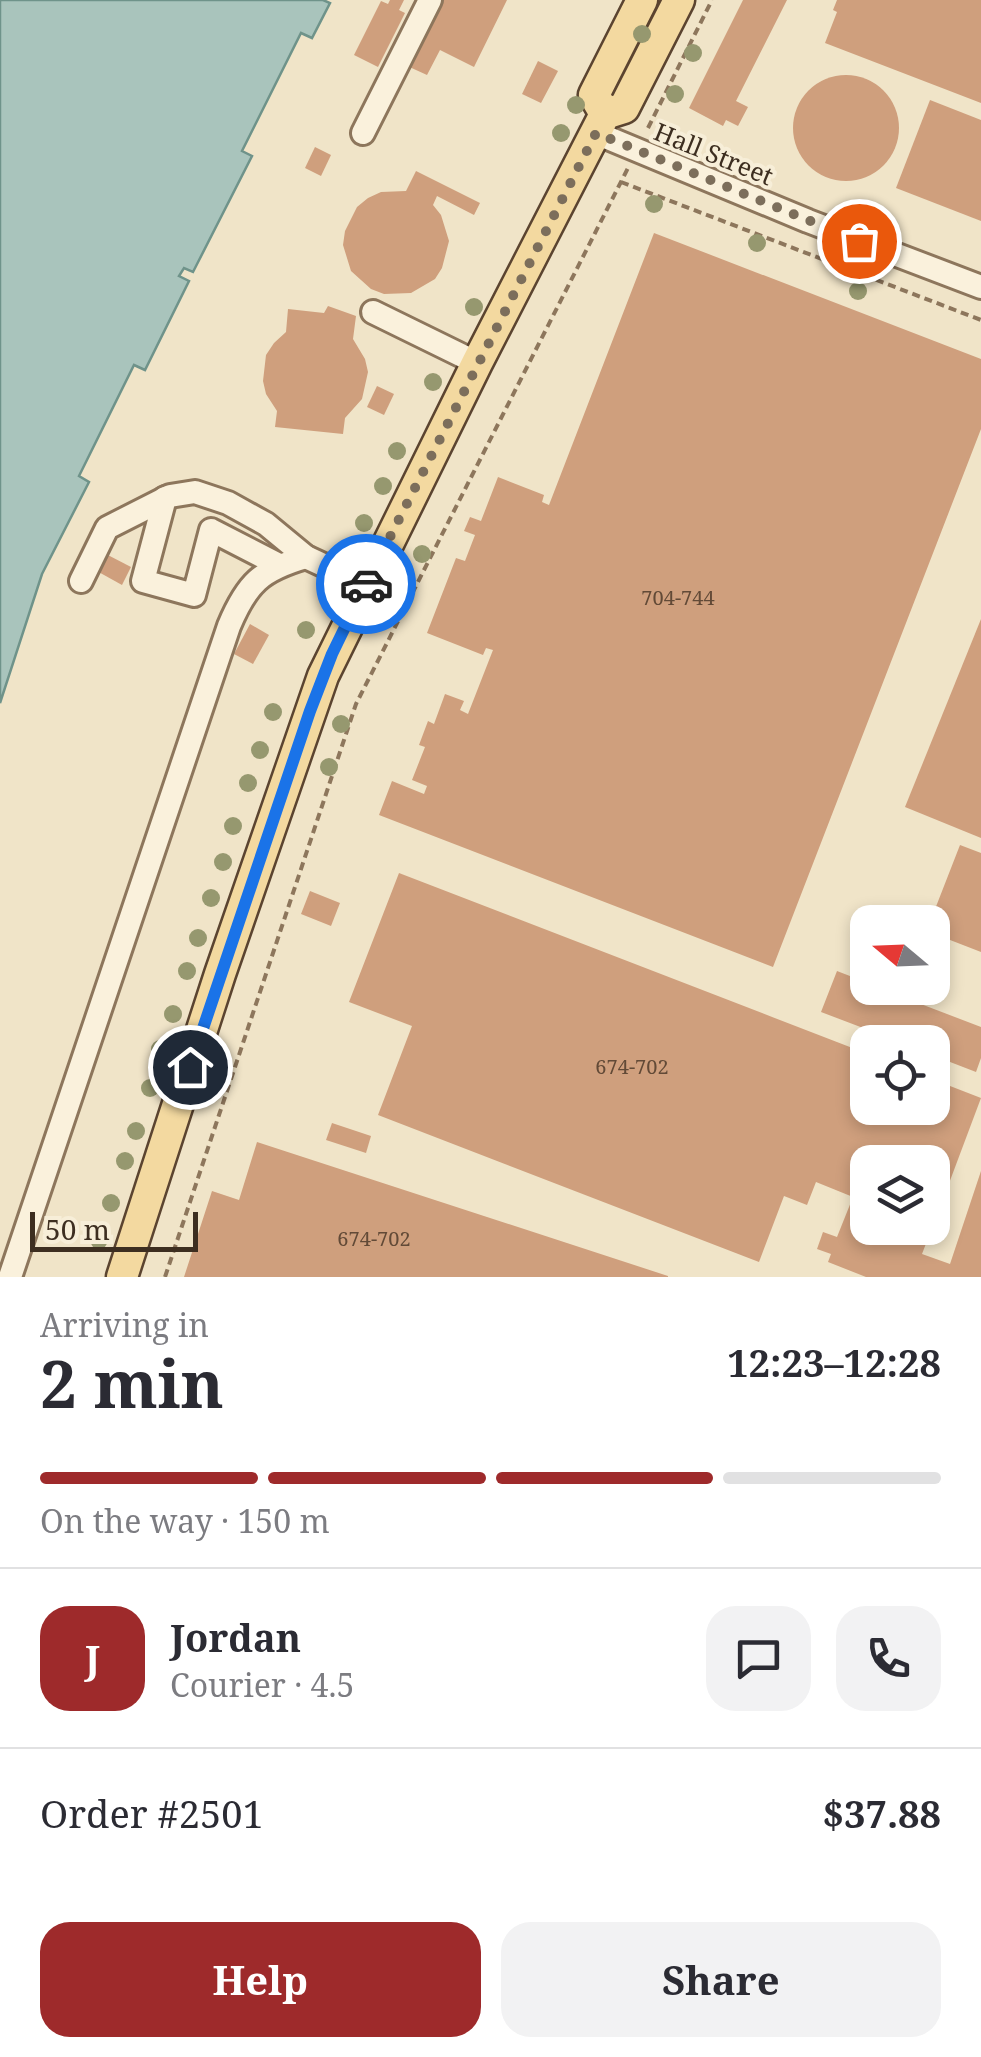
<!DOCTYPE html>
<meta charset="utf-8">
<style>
body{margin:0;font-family:"Noto Serif",serif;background:#f2f2f3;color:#2b2b33;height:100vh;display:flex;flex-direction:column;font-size:38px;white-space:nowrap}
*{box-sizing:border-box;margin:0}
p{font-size:32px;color:#7c7c81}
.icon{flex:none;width:55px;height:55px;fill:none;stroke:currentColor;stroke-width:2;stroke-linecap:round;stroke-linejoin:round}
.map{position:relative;height:1277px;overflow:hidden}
.sheet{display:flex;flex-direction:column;background:#fff;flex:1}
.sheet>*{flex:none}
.needle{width:65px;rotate:289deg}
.controls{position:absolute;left:850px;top:905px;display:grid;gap:20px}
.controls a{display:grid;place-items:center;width:100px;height:100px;border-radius:20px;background:#fff;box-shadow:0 5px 15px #0003;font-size:50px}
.scale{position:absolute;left:30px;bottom:25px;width:168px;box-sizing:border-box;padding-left:10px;border:5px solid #3d2e20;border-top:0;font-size:28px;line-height:35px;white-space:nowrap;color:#3d2e20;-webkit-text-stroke:8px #f7eed8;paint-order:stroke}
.pin{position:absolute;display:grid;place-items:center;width:85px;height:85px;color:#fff;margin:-42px;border:5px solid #fff;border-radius:50%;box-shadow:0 2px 10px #0007}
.courier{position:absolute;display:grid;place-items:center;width:100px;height:100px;margin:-50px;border:8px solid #1a73e8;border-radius:50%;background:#fff;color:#222;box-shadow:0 2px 12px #0007}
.overview em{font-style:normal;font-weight:700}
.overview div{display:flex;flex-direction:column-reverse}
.overview{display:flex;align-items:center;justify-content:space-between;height:170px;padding:0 40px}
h1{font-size:65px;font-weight:700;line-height:75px}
.bar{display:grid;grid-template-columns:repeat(4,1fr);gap:15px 10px;align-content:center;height:120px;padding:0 40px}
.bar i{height:12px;border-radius:8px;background:#e1e1e2}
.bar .on{background:#9e2a2b}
.bar p{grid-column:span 4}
.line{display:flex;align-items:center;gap:25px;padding:0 40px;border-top:2px solid #e1e1e2}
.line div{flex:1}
.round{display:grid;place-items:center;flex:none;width:105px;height:105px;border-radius:30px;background:#f2f2f3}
.action{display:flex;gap:20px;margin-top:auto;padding:20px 40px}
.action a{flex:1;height:115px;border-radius:30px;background:#9e2a2b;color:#fff;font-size:40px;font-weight:700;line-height:115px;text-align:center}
.action a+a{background:#f2f2f3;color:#2b2b33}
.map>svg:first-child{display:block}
</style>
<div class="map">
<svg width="981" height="1277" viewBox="0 0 981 1277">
<rect width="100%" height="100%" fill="#f0e4c8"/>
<!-- water -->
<path fill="#a9c4bc" stroke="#6f938a" stroke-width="2.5" d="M0,0H323L330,3L312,38L301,33L242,151L252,156L193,272L184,268L179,276L189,281L145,370L134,365L79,476L89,482L42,574L0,703Z"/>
<!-- building -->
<g fill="#cf9f7d">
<path d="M390,0H404L399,10L405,13L378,67L354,55L381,1L388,4Z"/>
<path d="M438,0H507L474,67L440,50L427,75L405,65Z"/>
<path d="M743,0H787L736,101L748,107L738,126L726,120L723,126L689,108Z"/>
<path d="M837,0H981V103L825,43L837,12L833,10Z"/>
<path d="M538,61L558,71L541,103L522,94Z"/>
<circle cx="846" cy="128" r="53"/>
<path d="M930,100L981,120V221L896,188Z"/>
<path d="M315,147L331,155L321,176L305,168Z"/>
<path d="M416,171L480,203L474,215L437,196L433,205L441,215L449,241L442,268L435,279L411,293L384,294L371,289L351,271L343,245L345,231L357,207L368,198L381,192L406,191Z"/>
<path d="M654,233L981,359V429L773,967L379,815L392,781L424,794L427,786L412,780L425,747L419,745L428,721L434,724L445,694L464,701L460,710L468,714L493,650L486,648L483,655L427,633L456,558L465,561L475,535L464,531L470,517L481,521L498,477L544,495L542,502L549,505Z"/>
<path d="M328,306L356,316L353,339L365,359L368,372L362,399L345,418L343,434L275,427L277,411L266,394L263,381L266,355L274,343L286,332L288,309L324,313Z"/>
<path d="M377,386L394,394L384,415L367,407Z"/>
<path d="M104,553L131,567L122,585L95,570Z"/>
<path d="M981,619V838L905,807Z"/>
<path d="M250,624L269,635L253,664L234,654Z"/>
<path d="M960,845L981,853V952L932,933V922H930Z"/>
<path d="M399,873L868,1054V1108H932V1079L981,1098L933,1226L932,1162H868V1228H932L922,1254L950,1264L981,1171V1277H866L828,1262L831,1254L817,1249L823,1232L837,1237L853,1197L816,1182L807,1205L784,1196L759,1262L378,1115L412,1026L349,1002Z"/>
<path d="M310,891L340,903L331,926L301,914Z"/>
<path d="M837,971L868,983V988H879L981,1027V1058L976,1072L932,1055V1042H900L821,1012Z"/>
<path d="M332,1123L371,1136L366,1153L326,1140Z"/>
<path d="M257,1142L668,1276V1277H184L212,1191L239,1200Z"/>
</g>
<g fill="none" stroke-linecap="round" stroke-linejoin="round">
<defs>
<g id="minor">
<path d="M363,133L430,0"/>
<path d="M596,133L808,221L981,287"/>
<path d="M373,312L477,363"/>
<path d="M165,498L143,581L194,595L211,530L279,565"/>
<path d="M81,581L107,528L170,496L195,492L228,503L266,524L306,557L366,585"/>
<path d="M10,1277L229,626C247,583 261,570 306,557"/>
</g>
<g id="major">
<path d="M605,114L594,95L642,0"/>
<path d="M122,1277L220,974L323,676L477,363L605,114L624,108L679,0"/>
</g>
</defs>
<!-- minor casing -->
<use href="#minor" stroke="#8d765c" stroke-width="28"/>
<!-- major casing -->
<use href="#major" stroke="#5b4430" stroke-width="35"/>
<!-- path -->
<g stroke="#8d765c" stroke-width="4" stroke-dasharray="8 5" stroke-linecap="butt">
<path d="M648,128L712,0"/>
<path d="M621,182L981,320"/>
<path d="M165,1277L356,704L628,168"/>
</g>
<!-- minor -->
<use href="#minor" stroke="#faf1dc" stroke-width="22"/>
<!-- major -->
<use href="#major" stroke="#f3d9a0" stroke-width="30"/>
</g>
<!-- trees -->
<g fill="#96986f">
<circle cx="642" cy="34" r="9"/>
<circle cx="693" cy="53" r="9"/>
<circle cx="675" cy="94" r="9"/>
<circle cx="576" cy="105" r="9"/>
<circle cx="561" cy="133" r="9"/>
<circle cx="654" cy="204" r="9"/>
<circle cx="757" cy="243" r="9"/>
<circle cx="858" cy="291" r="9"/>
<circle cx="474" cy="307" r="9"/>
<circle cx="433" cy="382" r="9"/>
<circle cx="397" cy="451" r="9"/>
<circle cx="383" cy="486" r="9"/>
<circle cx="364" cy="523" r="9"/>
<circle cx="422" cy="554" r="9"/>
<circle cx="398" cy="604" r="9"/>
<circle cx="306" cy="630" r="9"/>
<circle cx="273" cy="712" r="9"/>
<circle cx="341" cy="724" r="9"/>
<circle cx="260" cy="750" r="9"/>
<circle cx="329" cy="767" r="9"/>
<circle cx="248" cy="783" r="9"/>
<circle cx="233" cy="826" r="9"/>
<circle cx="223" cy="862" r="9"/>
<circle cx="211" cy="898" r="9"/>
<circle cx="198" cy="938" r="9"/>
<circle cx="187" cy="971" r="9"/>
<circle cx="173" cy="1014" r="9"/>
<circle cx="160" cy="1049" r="9"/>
<circle cx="150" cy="1088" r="9"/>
<circle cx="136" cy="1131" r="9"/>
<circle cx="125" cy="1161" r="9"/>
<circle cx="111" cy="1203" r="9"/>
<circle cx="99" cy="1240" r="9"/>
</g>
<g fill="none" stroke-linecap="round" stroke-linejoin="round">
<!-- done -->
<path stroke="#7c6e5b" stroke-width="10" stroke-dasharray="0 18" d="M366,584L596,133L859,241"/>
<!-- route -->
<path stroke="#1a73e8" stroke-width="12" d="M190,1067L310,711L332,654L366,584"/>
</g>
<g text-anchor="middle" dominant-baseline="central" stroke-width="8" stroke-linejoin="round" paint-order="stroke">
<!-- number labels -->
<g font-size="20" fill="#624a37">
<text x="678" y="597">704-744</text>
<text x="632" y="1066">674-702</text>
<text x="374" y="1238">674-702</text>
</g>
<!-- street labels -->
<g font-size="25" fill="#3d2e20" stroke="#f7eed8">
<text transform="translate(714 153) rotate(22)">Hall Street</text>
</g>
</g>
</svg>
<div class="controls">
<a><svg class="needle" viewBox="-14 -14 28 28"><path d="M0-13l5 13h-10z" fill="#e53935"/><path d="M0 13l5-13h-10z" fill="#7c7c81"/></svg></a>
<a><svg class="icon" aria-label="locate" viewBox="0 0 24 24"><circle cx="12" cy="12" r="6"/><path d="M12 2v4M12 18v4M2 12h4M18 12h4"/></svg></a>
<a><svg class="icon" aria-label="layers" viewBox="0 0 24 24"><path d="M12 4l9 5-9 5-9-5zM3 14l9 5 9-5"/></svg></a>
</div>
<div class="scale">50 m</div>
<div class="pin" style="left:859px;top:241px;background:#ea580c"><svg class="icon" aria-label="bag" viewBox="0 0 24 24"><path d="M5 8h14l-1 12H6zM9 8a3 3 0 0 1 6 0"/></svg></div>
<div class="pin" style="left:190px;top:1067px;background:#1f2937"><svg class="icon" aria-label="home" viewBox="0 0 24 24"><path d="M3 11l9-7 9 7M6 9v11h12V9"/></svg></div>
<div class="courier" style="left:366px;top:584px"><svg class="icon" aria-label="car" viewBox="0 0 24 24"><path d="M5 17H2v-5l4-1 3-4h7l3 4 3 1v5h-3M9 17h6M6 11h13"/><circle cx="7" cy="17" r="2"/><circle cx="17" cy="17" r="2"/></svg></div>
</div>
<section class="sheet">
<div class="overview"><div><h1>2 min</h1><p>Arriving in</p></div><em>12:23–12:28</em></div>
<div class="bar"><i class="on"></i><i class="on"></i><i class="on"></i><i></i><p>On the way · 150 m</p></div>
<div class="line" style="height:180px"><b class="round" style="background:#9e2a2b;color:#fff">J</b><div><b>Jordan</b><p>Courier · 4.5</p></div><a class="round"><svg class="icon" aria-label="chat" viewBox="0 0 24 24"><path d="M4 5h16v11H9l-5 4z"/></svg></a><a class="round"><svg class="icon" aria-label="phone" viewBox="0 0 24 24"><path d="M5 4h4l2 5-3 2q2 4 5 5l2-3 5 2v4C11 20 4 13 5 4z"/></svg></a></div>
<div class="line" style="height:130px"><div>Order #2501</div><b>$37.88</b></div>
<div class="action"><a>Help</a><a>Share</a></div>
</section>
